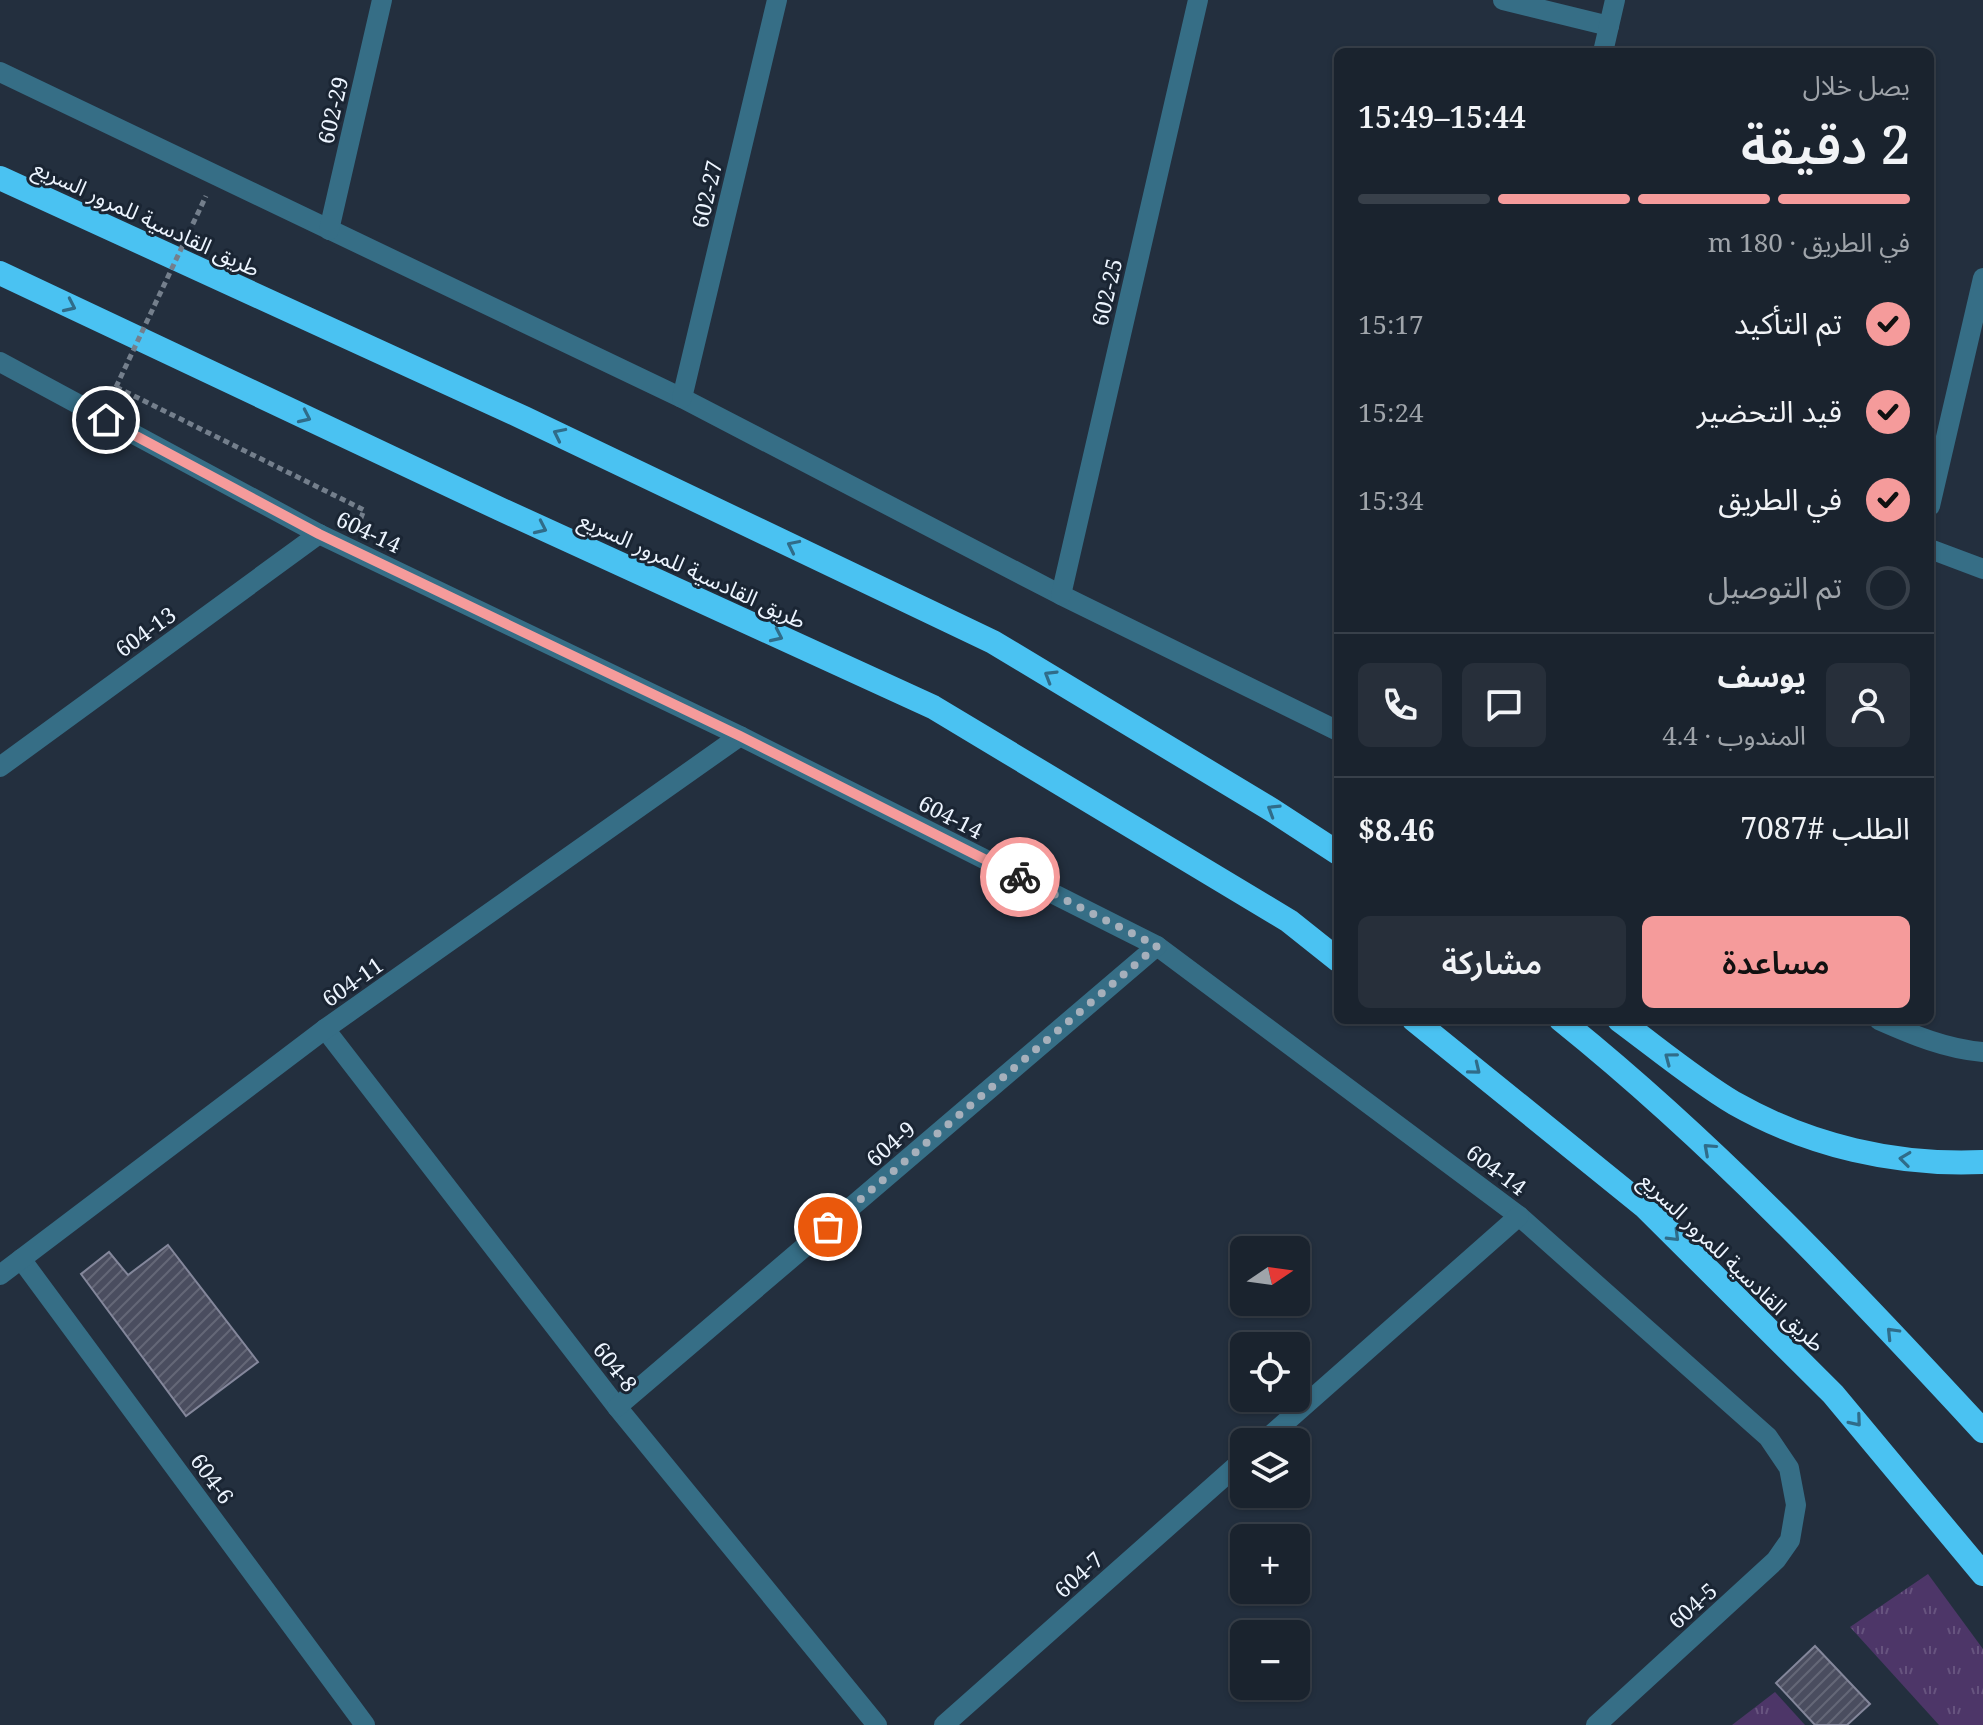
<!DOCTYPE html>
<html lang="ar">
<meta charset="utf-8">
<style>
body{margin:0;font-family:"Noto Serif","Noto Sans Arabic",serif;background:#272f3a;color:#f1f3f6;direction:rtl;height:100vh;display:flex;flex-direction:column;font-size:30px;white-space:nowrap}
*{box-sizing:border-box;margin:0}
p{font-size:26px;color:#9fa4aa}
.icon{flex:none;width:44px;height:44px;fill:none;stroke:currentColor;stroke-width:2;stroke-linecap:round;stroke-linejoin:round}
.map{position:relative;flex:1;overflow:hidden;direction:ltr}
.side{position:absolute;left:1334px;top:48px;width:600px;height:976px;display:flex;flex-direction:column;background:#1a232e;border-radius:12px;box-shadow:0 2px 6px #0004,0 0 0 2px #38404a;direction:rtl}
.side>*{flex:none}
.needle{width:52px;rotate:77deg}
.buttons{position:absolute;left:1230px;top:1236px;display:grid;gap:16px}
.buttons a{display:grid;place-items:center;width:80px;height:80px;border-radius:12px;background:#1a232e;box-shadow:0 2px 6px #0004,0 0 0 2px #38404a;font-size:40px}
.pin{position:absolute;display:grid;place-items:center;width:68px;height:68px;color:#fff;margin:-34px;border:4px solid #fff;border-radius:50%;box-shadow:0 2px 8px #0007}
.courier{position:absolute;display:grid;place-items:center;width:80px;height:80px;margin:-40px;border:6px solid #f59b9b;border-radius:50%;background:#fff;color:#222;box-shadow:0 2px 10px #0007}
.overview em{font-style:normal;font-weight:600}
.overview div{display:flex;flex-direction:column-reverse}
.overview{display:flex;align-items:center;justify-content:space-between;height:136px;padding:0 24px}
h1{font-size:52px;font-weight:600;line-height:60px}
.bar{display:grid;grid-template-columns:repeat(4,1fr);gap:12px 8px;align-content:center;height:96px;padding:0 24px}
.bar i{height:10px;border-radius:6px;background:#38404a}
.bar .active{background:#f59b9b}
.bar p{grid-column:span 4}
.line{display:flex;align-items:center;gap:20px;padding:0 24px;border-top:2px solid #38404a}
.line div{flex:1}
.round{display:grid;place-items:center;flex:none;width:84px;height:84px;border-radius:12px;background:#272f3a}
ol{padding:0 24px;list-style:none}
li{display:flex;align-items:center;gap:24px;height:88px}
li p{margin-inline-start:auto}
li .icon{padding:8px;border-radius:50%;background:#f59b9b;color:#111;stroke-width:4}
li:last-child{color:#9fa4aa}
li i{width:44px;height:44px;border:4px solid #38404a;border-radius:50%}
.primary-button{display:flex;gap:16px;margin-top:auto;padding:16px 24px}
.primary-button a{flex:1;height:92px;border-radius:12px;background:#f59b9b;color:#111;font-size:32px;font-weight:600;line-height:92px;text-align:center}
.primary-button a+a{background:#272f3a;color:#f1f3f6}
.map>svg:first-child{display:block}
</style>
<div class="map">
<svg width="1983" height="1725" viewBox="0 0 1983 1725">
<defs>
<pattern id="grass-tufts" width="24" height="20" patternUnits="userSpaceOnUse" patternTransform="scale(2)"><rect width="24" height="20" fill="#4d3668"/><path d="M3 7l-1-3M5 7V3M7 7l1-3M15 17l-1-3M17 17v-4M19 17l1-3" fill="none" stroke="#67547f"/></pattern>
<pattern id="building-hatch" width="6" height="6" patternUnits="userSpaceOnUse" patternTransform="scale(2)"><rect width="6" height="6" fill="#4a4d5f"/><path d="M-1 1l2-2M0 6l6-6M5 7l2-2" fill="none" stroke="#646777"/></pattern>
</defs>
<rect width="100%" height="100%" fill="#232f3e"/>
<!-- grass -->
<g fill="url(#grass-tufts)">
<path d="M1928,1574L1983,1649V1725H1939L1850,1627Z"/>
<path d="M1775,1692L1805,1725H1732Z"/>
</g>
<!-- building -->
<g fill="url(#building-hatch)" stroke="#84879b" stroke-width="2">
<path d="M168,1245L258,1362L186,1416L81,1274L109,1252L128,1275Z"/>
<path d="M1815,1646L1870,1704L1847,1725H1815L1776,1683Z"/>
</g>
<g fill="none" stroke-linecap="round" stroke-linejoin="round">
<!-- path -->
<path stroke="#747f8c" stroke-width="5" stroke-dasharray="6 4" stroke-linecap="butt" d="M116,387L364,510L359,523"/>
<!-- minor -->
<g stroke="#366e86" stroke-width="20">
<path d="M1503,0L1609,26"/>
<path d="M1603,52L1615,0"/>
<path d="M0,72L682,398L1061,595L1338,731"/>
<path d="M329,230L382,0"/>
<path d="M0,362L319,534L740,736L1157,946L1519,1216L1768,1437L1789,1468L1796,1505L1790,1540L1776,1560L1596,1725"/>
<path d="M682,398L777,0"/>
<path d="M1930,506L1983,278"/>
<path d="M1930,549L1983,569"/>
<path d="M1061,595L1198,0"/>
<path d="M0,767L319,534"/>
<path d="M1879,1020C1913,1035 1946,1049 1983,1052"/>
<path d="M325,1029L617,1407L877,1725"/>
<path d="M21,1259L365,1725"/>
<path d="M0,1275L325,1029L740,736"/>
<path d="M617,1407L1157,946"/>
<path d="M1263,1442L1519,1216"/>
<path d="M944,1725L1244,1459"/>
</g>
<!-- motorway -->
<g stroke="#4ac2f2" stroke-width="24">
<path d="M0,178L524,418L993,642L1272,810L1338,853"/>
<path d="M0,273L500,509L933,707L1289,921L1338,960"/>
<path d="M1414,1020L1645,1207L1833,1394L1983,1574"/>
<path d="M1561,1020C1714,1143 1850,1287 1983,1431"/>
<path d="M1619,1020C1657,1048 1694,1079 1734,1103C1810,1146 1896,1166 1983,1162"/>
</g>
<!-- path-bridge -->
<path stroke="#747f8c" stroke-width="5" stroke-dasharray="6 4" stroke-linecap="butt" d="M116,387L206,196"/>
</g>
<!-- one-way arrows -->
<defs><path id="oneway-chevron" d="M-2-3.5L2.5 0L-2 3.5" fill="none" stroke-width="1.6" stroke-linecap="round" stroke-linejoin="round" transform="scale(2)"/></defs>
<g stroke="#306c89">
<use href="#oneway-chevron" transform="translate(70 306) rotate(25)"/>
<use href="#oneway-chevron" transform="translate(305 417) rotate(25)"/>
<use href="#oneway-chevron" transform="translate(559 434) rotate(-154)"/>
<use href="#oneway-chevron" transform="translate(541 528) rotate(25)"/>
<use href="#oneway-chevron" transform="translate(793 546) rotate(-154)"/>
<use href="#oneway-chevron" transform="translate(777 636) rotate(25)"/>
<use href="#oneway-chevron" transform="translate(1050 676) rotate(-149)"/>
<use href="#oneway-chevron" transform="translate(1273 810) rotate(-148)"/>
<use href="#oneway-chevron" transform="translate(1670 1058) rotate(-143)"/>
<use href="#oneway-chevron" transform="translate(1475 1069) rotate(39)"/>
<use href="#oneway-chevron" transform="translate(1709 1149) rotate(-138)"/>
<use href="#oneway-chevron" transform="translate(1905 1159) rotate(-173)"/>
<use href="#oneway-chevron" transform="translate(1674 1236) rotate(45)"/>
<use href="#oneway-chevron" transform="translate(1892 1333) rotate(-134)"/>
<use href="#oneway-chevron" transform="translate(1856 1421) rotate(50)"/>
</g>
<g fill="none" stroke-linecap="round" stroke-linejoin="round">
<!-- done -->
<path stroke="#a6b0bb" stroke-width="8" stroke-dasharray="0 14.4" d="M828,1227L1157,946L1020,877"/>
<!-- route -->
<path stroke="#f59b9b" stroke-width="10" d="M106,420L319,534L740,736L1020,877"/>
</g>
<g text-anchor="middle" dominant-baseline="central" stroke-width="6" stroke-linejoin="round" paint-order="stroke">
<!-- street labels -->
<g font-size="22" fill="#edf5ff" stroke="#1a2533">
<text transform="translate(332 110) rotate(-77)">602-29</text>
<text transform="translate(706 194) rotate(-77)">602-27</text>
<text transform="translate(147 217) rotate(25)">طريق القادسية للمرور السريع</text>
<text transform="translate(1106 292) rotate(-77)">602-25</text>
<text transform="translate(369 531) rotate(25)">604-14</text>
<text transform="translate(693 569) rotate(25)">طريق القادسية للمرور السريع</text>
<text transform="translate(145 631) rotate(-36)">604-13</text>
<text transform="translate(951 816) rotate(27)">604-14</text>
<text transform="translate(352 981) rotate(-35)">604-11</text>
<text transform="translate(890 1143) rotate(-41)">604-9</text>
<text transform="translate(1497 1169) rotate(37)">604-14</text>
<text transform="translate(1733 1261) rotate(44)">طريق القادسية للمرور السريع</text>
<text transform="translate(616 1366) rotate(52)">604-8</text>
<text transform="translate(213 1478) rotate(54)">604-6</text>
<text transform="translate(1078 1574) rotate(-42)">604-7</text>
<text transform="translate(1692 1605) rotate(-42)">604-5</text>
</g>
</g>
</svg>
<div class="buttons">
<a><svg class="needle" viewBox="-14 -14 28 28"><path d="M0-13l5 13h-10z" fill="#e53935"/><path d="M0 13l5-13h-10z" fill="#9fa4aa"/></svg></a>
<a><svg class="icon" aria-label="locate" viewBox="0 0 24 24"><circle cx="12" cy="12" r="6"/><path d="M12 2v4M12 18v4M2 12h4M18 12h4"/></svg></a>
<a><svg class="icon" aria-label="layers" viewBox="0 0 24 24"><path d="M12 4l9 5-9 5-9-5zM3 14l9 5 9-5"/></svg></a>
<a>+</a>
<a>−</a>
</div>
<div class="pin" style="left:828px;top:1227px;background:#ea580c"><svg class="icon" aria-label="bag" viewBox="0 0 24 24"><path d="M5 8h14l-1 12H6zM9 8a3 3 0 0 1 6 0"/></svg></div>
<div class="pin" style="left:106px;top:420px;background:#1f2937"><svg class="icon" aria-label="home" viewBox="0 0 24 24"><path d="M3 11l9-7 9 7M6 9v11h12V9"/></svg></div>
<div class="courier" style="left:1020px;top:877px"><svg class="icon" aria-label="bike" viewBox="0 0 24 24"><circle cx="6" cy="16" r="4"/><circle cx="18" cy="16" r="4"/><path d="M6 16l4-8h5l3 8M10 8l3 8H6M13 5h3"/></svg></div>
<section class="side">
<div class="overview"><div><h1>2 دقيقة</h1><p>يصل خلال</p></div><em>15:44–15:49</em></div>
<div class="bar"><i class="active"></i><i class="active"></i><i class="active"></i><i></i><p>في الطريق · 180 m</p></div>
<ol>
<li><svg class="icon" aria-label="check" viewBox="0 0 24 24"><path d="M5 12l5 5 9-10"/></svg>تم التأكيد<p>15:17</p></li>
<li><svg class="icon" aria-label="check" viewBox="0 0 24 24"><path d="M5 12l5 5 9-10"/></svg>قيد التحضير<p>15:24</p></li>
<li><svg class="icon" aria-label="check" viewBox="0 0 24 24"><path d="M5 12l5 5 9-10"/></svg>في الطريق<p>15:34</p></li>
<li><i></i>تم التوصيل</li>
</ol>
<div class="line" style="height:144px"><a class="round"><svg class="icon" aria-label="person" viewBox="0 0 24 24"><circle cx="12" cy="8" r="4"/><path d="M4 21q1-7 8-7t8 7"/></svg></a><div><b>يوسف</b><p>المندوب · 4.4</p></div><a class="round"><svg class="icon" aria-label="chat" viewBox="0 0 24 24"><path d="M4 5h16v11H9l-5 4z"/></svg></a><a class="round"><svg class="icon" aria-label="phone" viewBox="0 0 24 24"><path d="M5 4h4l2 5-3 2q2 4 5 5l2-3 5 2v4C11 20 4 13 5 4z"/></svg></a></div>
<div class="line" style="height:104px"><div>الطلب #7087</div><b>$8.46</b></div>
<div class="primary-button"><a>مساعدة</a><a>مشاركة</a></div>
</section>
</div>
